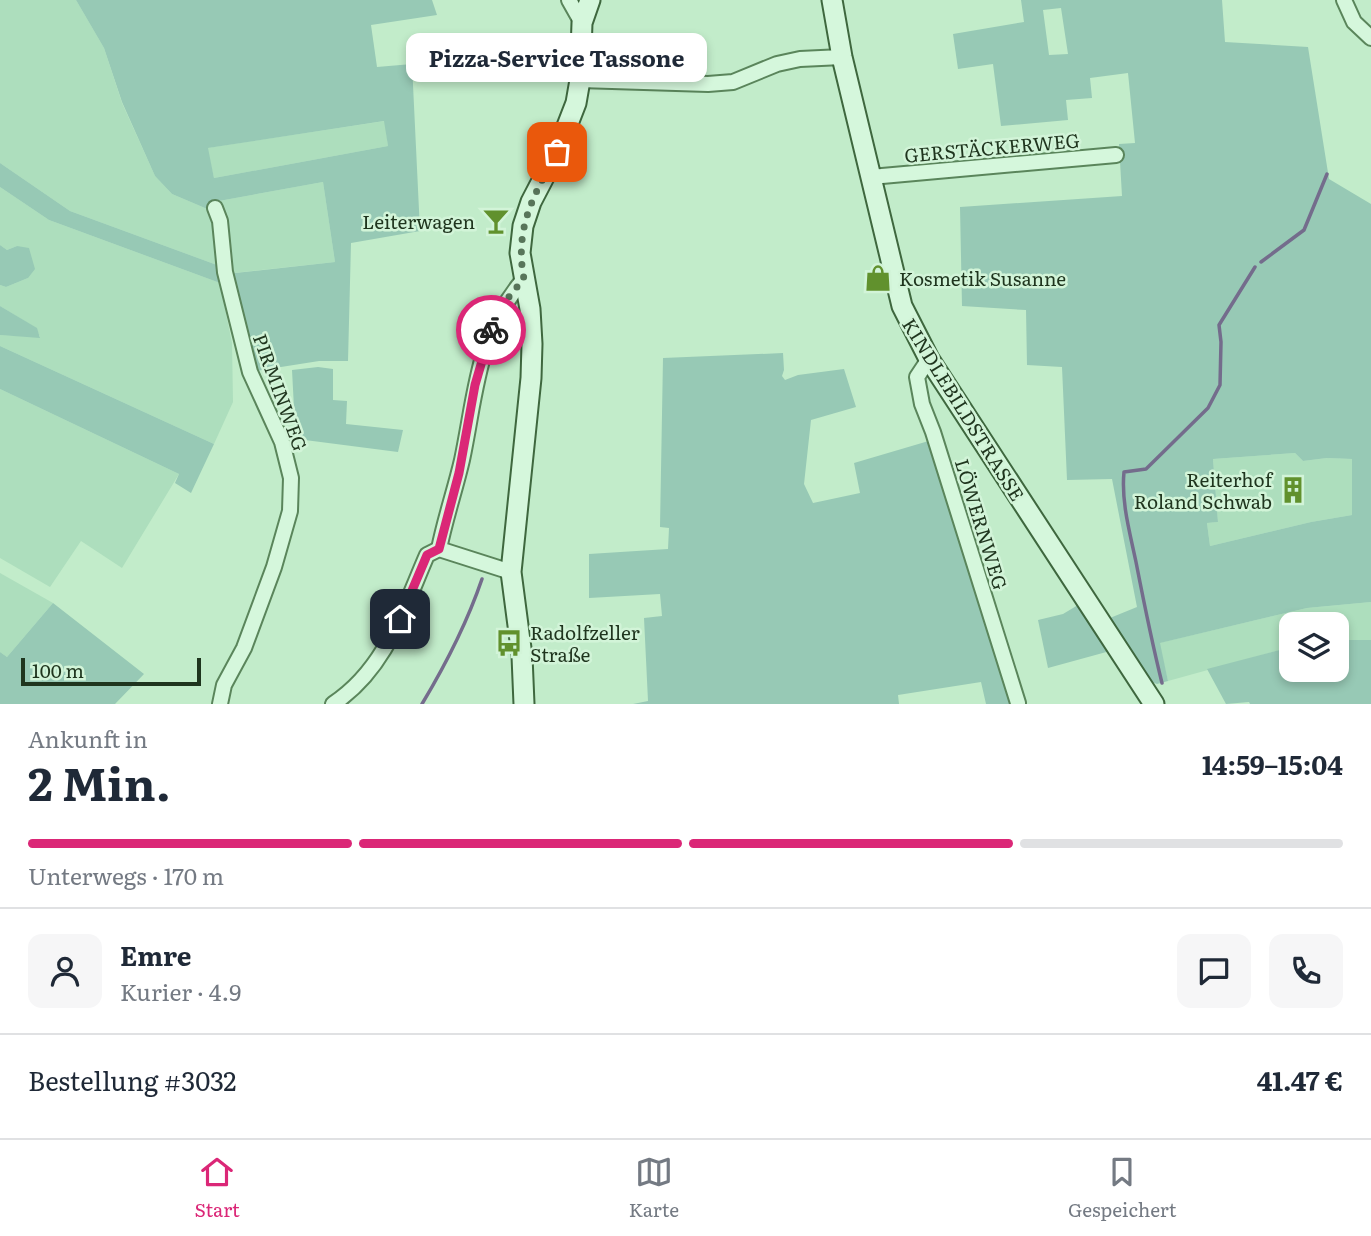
<!DOCTYPE html>
<html lang="de">
<meta charset="utf-8">
<style>
body{margin:0;font-family:Literata,serif;background:#f6f6f7;color:#1f2937;height:100vh;display:flex;flex-direction:column;font-size:26px;white-space:nowrap}
*{box-sizing:border-box;margin:0}
p{font-size:23px;color:#747a83}
.icon{flex:none;width:38px;height:38px;fill:none;stroke:currentColor;stroke-width:2;stroke-linecap:round;stroke-linejoin:round}
.map{position:relative;height:704px;overflow:hidden}
.details{display:flex;flex-direction:column;background:#fff;flex:1}
.details>*{flex:none}
.fabs{position:absolute;left:1279px;top:612px;display:grid;gap:14px}
.fabs a{display:grid;place-items:center;width:70px;height:70px;border-radius:14px;background:#fff;box-shadow:0 4px 10px #0003;font-size:35px}
.scale{position:absolute;left:21px;bottom:18px;width:180px;box-sizing:border-box;padding-left:7px;border:4px solid #1f351e;border-top:0;font-size:19px;line-height:24px;white-space:nowrap;color:#1f351e;-webkit-text-stroke:5px #d2f4d8;paint-order:stroke}
.pin{position:absolute;display:grid;place-items:center;width:60px;height:60px;color:#fff;margin:-30px;border-radius:14px;box-shadow:0 4px 10px #0006}
.courier{position:absolute;display:grid;place-items:center;width:70px;height:70px;margin:-35px;border:5px solid #db2777;border-radius:50%;background:#fff;color:#222;box-shadow:0 2px 9px #0007}
.bubble{position:absolute;height:49px;border-radius:14px;background:#fff;box-shadow:0 4px 10px #0003;font-size:23px;font-weight:700;line-height:49px;text-align:center}
.summary em{font-style:normal;font-weight:700}
.summary div{display:flex;flex-direction:column-reverse}
.summary{display:flex;align-items:center;justify-content:space-between;height:119px;padding:0 28px}
h1{font-size:46px;font-weight:700;line-height:52px}
.bar{display:grid;grid-template-columns:repeat(4,1fr);gap:10px 7px;align-content:center;height:84px;padding:0 28px}
.bar i{height:9px;border-radius:5px;background:#e0e1e3}
.bar .active{background:#db2777}
.bar p{grid-column:span 4}
.line{display:flex;align-items:center;gap:18px;padding:0 28px;border-top:2px solid #e0e1e3}
.line div{flex:1}
.round{display:grid;place-items:center;flex:none;width:74px;height:74px;border-radius:14px;background:#f6f6f7}
.tabs{display:flex;justify-content:space-around;align-items:center;height:98px;border-top:2px solid #e0e1e3;background:#fff;font-size:19px;color:#747a83}
.tabs a{display:grid;justify-items:center;gap:4px}
.tabs .active{color:#db2777}
.map>svg:first-child{display:block}
</style>
<div class="map">
<svg width="1371" height="704" viewBox="0 0 1371 704">
<rect width="100%" height="100%" fill="#c2ecca"/>
<!-- farmland -->
<g fill="#addebd">
<path d="M0,0H76L104,48L122,103L155,176L172,194L212,211L216,223L217,265L70,211L0,163Z"/>
<path d="M385,121L388,146L214,178L207,148Z"/>
<path d="M323,182L335,262L234,273L219,201Z"/>
<path d="M0,187L49,220L220,283L232,343L233,402L214,444L0,346V335L40,337L36,328L0,306V285L6,287L28,278L17,246L7,250L0,245Z"/>
<path d="M0,389L179,474L122,568L81,541L50,587L0,558Z"/>
<path d="M1295,453L1303,461L1327,458L1352,459V515L1311,522L1210,546L1207,523L1218,522L1213,459Z"/>
<path d="M0,573L53,603L7,657L0,652Z"/>
<path d="M1371,602V640H1337V625H1292L1291,647L1168,681L1159,643L1307,608Z"/>
</g>
<!-- green -->
<g fill="#97c9b5" fill-rule="evenodd">
<path d="M76,0H432L437,15L371,25L377,67L412,64L420,231L351,243L348,361H319L250,372L225,272L235,273L335,262L323,182L219,201L212,211L172,194L155,176L122,102L104,48ZM384,121L388,146L214,178L208,148Z"/>
<path d="M1021,0H1222L1225,42L1308,47L1329,179L1371,204V602L1307,608L1160,643L1168,681L1157,684L1152,682L1110,618L1137,607L1112,479L1067,480L1062,367L1027,365L1026,310L962,306L960,207L1122,196L1119,144L1135,143L1128,73L1090,78L1092,98L1066,100L1068,120L1001,126L993,64L958,69L953,34L1024,22ZM1061,8L1068,54L1049,55L1043,10ZM1295,453L1303,461L1327,458L1352,459V515L1311,522L1210,546L1207,523L1218,522L1213,459Z"/>
<path d="M0,163L70,211L217,265L220,283L49,220L0,187Z"/>
<path d="M0,245L7,250L17,246L29,248L35,269L28,278L6,287L0,285Z"/>
<path d="M0,306L37,328L40,338L0,335Z"/>
<path d="M0,346L214,444L191,493L175,483L179,474L0,389Z"/>
<path d="M783,353L784,370L782,376L785,380L798,375L844,369L856,407L811,420L804,484L813,503L860,493L854,463L932,440L1016,704H986L981,682L898,695L899,704H633L648,701L644,618L662,616L660,594L589,598V554L668,549L669,528L660,527L663,358Z"/>
<path d="M318,367L333,369V400L347,401L346,424L403,430L398,452L305,440L295,427L292,370Z"/>
<path d="M53,603L144,674L115,704H0V652L7,657Z"/>
<path d="M1078,605L1110,651L1048,668L1038,620L1063,614Z"/>
<path d="M1337,640H1371V704H1250L1249,702L1226,704L1207,669L1291,647L1292,670H1337Z"/>
</g>
<g fill="none" stroke-linecap="round" stroke-linejoin="round">
<!-- stream -->
<g stroke="#746c8c" stroke-width="3.5">
<path d="M1261,262L1304,230L1327,174"/>
<path d="M1162,683C1152,643 1144,603 1136,562C1130,533 1121,502 1124,472L1146,469L1208,408L1220,385L1221,342L1219,325L1255,267"/>
<path d="M422,704C446,664 467,623 482,579"/>
</g>
<defs>
<g id="minor">
<path d="M569,0L582,23"/>
<path d="M1344,0L1354,22L1371,38"/>
<path d="M580,80L708,84L733,82L777,64L800,59L842,57"/>
<path d="M871,177L1116,155"/>
<path d="M215,208L220,221L225,272L250,372L282,442L291,478L290,511L274,567L244,648L224,685L220,704"/>
<path d="M929,359L917,377L922,404L933,432L1018,703"/>
<path d="M439,549C445,519 455,490 462,460C476,394 477,333 524,279"/>
<path d="M333,704C386,669 403,610 427,555L439,549L511,572"/>
</g>
<g id="secondary">
<path d="M832,0L842,57L902,306L929,359L1154,704"/>
<path d="M524,704L522,656L511,572L531,378L532,344L530,309L520,253L523,226L531,202L557,152L576,103L580,80L582,23L590,0"/>
</g>
</defs>
<!-- minor casing -->
<use href="#minor" stroke="#5a855b" stroke-width="18"/>
<!-- secondary casing -->
<use href="#secondary" stroke="#3e673e" stroke-width="23"/>
<!-- minor -->
<use href="#minor" stroke="#d5f7dc" stroke-width="14"/>
<!-- secondary -->
<use href="#secondary" stroke="#d5f7dc" stroke-width="19"/>
</g>
<g fill="none" stroke-linecap="round" stroke-linejoin="round">
<!-- done -->
<path stroke="#58755a" stroke-width="7" stroke-dasharray="0 12.6" d="M491,330L510,295L524,279C514,228 534,195 557,152"/>
<!-- route -->
<path stroke="#db2777" stroke-width="9" d="M400,619L427,555L439,549L459,473L475,385L491,330"/>
</g>
<!-- icons -->
<defs>
<symbol id="bar-bare" viewBox="-9 -9 18 18"><path d="M-6-5H6L.8 .8V4.5H3.5V6h-7V4.5H-.8V.8Z" fill="#61912d" stroke="#d2f4d8" stroke-width="2.5" paint-order="stroke"/></symbol>
<symbol id="shop-bare" viewBox="-9 -9 18 18"><path d="M-5-2.5h2.3a2.7 3.5 0 0 1 5.4 0H5L5.5 6h-11ZM-1.5-2.5h3a1.5 2.3 0 0 0-3 0Z" fill="#61912d" stroke="#d2f4d8" stroke-width="2.5" paint-order="stroke"/></symbol>
<symbol id="building-bare" viewBox="-9 -9 18 18"><path d="M-4-6H4V6H1V3H-1V6H-4ZM-2.5-4.3h1.7v1.8h-1.7ZM.8-4.3h1.7v1.8H.8ZM-2.5-1h1.7V.8h-1.7ZM.8-1h1.7V.8H.8Z" fill="#61912d" stroke="#d2f4d8" stroke-width="2.5" paint-order="stroke"/></symbol>
<symbol id="bus-bare" viewBox="-9 -9 18 18"><path d="M-5-6H5V4H4V6H2V4H-2V6H-4V4H-5ZM-3.5-4V0h7V-4ZM-3.5 1.2v1.5H-2V1.2ZM2 1.2v1.5H3.5V1.2Z" fill="#61912d" stroke="#d2f4d8" stroke-width="2.5" paint-order="stroke"/></symbol>
</defs>
<g fill-rule="evenodd">
<use href="#bar-bare" x="477" y="202" width="38" height="38"/>
<use href="#shop-bare" x="859" y="259" width="38" height="38"/>
<use href="#building-bare" x="1274" y="471" width="38" height="38"/>
<use href="#bus-bare" x="490" y="624" width="38" height="38"/>
</g>
<g text-anchor="middle" dominant-baseline="central" stroke-width="5" stroke-linejoin="round" paint-order="stroke">
<!-- street labels -->
<g font-size="19" fill="#1f351e" stroke="#d2f4d8">
<text transform="translate(992 147) rotate(-5)">GERSTÄCKERWEG</text>
<text transform="translate(281 392) rotate(70)">PIRMINWEG</text>
<text transform="translate(964 409) rotate(58)">KINDLEBILDSTRASSE</text>
<text transform="translate(982 524) rotate(73)">LÖWERNWEG</text>
</g>
<!-- poi labels -->
<g font-size="19" fill="#1f351e" stroke="#d2f4d8" text-anchor="end">
<text x="475" y="221">Leiterwagen</text>
<text x="899" y="278" text-anchor="start">Kosmetik Susanne</text>
<text x="1272" y="479">Reiterhof<tspan x="1272" dy="22">Roland Schwab</tspan></text>
<text x="530" y="632" text-anchor="start">Radolfzeller<tspan x="530" dy="22">Straße</tspan></text>
</g>
</g>
</svg>
<div class="fabs">
<a><svg class="icon" aria-label="layers" viewBox="0 0 24 24"><path d="M12 4l9 5-9 5-9-5zM3 14l9 5 9-5"/></svg></a>
</div>
<div class="scale">100 m</div>
<div class="pin" style="left:557px;top:152px;background:#ea580c"><svg class="icon" aria-label="bag" viewBox="0 0 24 24"><path d="M5 8h14l-1 12H6zM9 8a3 3 0 0 1 6 0"/></svg></div>
<div class="pin" style="left:400px;top:619px;background:#1f2937"><svg class="icon" aria-label="home" viewBox="0 0 24 24"><path d="M3 11l9-7 9 7M6 9v11h12V9"/></svg></div>
<div class="courier" style="left:491px;top:330px"><svg class="icon" aria-label="bike" viewBox="0 0 24 24"><circle cx="6" cy="16" r="4"/><circle cx="18" cy="16" r="4"/><path d="M6 16l4-8h5l3 8M10 8l3 8H6M13 5h3"/></svg></div>
<div class="bubble" style="left:406px;top:33px;width:301px">Pizza-Service Tassone</div>
</div>
<section class="details">
<div class="summary"><div><h1>2 Min.</h1><p>Ankunft in</p></div><em>14:59–15:04</em></div>
<div class="bar"><i class="active"></i><i class="active"></i><i class="active"></i><i></i><p>Unterwegs · 170 m</p></div>
<div class="line" style="height:126px"><a class="round"><svg class="icon" aria-label="person" viewBox="0 0 24 24"><circle cx="12" cy="8" r="4"/><path d="M4 21q1-7 8-7t8 7"/></svg></a><div><b>Emre</b><p>Kurier · 4.9</p></div><a class="round"><svg class="icon" aria-label="chat" viewBox="0 0 24 24"><path d="M4 5h16v11H9l-5 4z"/></svg></a><a class="round"><svg class="icon" aria-label="phone" viewBox="0 0 24 24"><path d="M5 4h4l2 5-3 2q2 4 5 5l2-3 5 2v4C11 20 4 13 5 4z"/></svg></a></div>
<div class="line" style="height:91px"><div>Bestellung #3032</div><b>41.47 €</b></div>
</section>
<nav class="tabs">
<a class="active"><svg class="icon" aria-label="home" viewBox="0 0 24 24"><path d="M3 11l9-7 9 7M6 9v11h12V9"/></svg>Start</a>
<a><svg class="icon" aria-label="map" viewBox="0 0 24 24"><path d="M3 6l6-2 6 2 6-2v14l-6 2-6-2-6 2zM9 4v14M15 6v14"/></svg>Karte</a>
<a><svg class="icon" aria-label="saved" viewBox="0 0 24 24"><path d="M7 4h10v16l-5-4-5 4z"/></svg>Gespeichert</a>
</nav>
